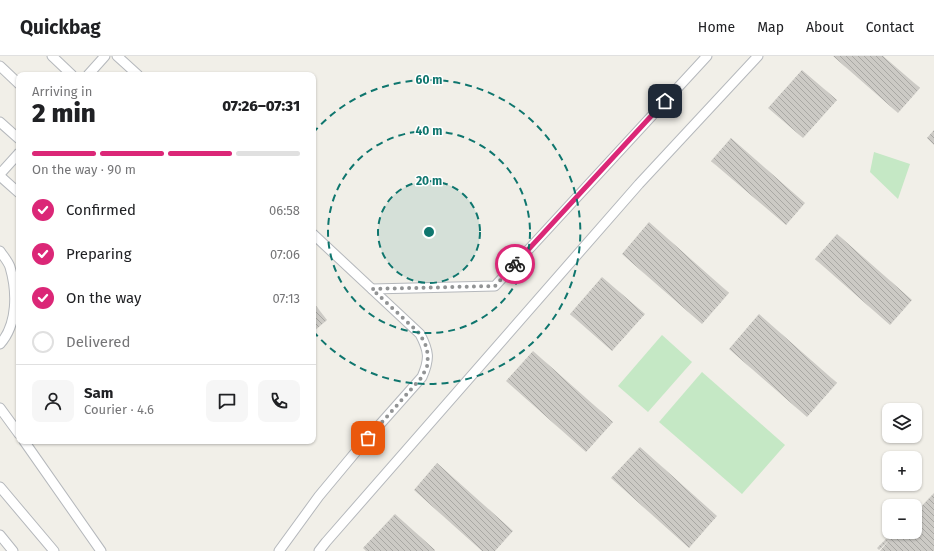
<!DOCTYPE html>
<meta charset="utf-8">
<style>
body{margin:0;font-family:"Fira Sans",sans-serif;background:#f6f6f6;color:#202124;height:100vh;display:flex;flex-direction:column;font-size:15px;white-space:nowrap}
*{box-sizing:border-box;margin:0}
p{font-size:13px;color:#757577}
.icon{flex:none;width:22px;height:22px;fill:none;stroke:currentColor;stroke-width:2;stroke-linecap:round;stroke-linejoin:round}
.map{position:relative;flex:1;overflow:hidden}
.details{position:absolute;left:16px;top:16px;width:300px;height:372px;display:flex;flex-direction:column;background:#fff;border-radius:8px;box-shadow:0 1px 3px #0004}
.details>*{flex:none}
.tools{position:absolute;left:882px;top:347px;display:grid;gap:8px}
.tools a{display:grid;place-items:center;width:40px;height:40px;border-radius:8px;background:#fff;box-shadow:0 1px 3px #0004;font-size:20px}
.pin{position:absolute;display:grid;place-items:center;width:34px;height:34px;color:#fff;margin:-17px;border-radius:8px;box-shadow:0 2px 6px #0006}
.courier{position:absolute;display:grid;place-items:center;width:40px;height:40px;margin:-20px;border:3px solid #db2777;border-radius:50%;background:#fff;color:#222;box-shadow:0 1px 5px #0007}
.head em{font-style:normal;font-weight:800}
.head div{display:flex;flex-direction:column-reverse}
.head{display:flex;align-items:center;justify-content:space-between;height:68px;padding:0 16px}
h1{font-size:26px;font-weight:800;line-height:30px}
.bar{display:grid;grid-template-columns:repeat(4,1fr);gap:6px 4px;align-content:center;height:48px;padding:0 16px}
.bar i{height:5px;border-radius:3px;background:#e0e0e0}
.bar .active{background:#db2777}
.bar p{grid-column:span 4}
.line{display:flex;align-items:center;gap:10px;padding:0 16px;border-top:1px solid #e0e0e0}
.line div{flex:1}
.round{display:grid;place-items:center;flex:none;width:42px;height:42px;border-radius:8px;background:#f6f6f6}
ol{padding:0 16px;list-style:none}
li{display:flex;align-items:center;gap:12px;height:44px}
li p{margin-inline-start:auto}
li .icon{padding:4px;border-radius:50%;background:#db2777;color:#fff;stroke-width:4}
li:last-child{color:#757577}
li i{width:22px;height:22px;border:2px solid #e0e0e0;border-radius:50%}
header{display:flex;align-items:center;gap:24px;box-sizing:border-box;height:56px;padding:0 20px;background:#fff;border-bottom:1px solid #e0e0e0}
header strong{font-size:19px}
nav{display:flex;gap:22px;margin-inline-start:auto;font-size:14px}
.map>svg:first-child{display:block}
</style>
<header>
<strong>Quickbag</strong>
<nav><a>Home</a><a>Map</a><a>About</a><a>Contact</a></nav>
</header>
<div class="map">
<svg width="934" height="495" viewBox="0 0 934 495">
<defs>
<pattern id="building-back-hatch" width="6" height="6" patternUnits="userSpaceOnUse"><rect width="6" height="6" fill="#cccac5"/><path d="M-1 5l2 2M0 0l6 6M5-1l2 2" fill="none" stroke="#a9a8a4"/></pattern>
</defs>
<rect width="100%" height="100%" fill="#f1efe8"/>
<!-- park -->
<g fill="#c5e8c5">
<path d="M874,96L910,108L898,143L870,116Z"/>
<path d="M662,279L692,306L648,356L618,330Z"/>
<path d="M702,316L785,389L742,438L659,366Z"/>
</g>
<!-- building -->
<g fill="url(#building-back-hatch)">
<path d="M833,0H883L920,32L898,57Z"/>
<path d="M802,14L837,44L803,82L768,52Z"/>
<path d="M934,74V89L927,82Z"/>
<path d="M731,82L805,147L786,169L711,105Z"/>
<path d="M649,166L729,237L702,268L622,198Z"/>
<path d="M837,178L912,244L890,269L815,203Z"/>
<path d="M602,221L645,258L612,295L570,258Z"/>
<path d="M313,246L327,264L313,276Z"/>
<path d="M759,258L837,327L807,361L729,293Z"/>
<path d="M533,295L613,366L586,396L506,325Z"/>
<path d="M640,391L717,460L689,492L611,422Z"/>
<path d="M437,407L513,475L495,495H482L414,434Z"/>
<path d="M934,437V495H880L890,483L879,494L877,492L888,481L886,479L889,476L894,479L897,476H915V457Z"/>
<path d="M395,458L435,494L434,495H366L363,492Z"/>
</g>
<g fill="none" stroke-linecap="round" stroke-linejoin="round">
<defs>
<g id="service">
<path d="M52,0L72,19"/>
<path d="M117,0L138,19"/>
<path d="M0,10L19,28"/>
<path d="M88,19L105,0"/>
<path d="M0,66L19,83"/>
<path d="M0,118L19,97"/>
<path d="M0,120L19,137"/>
<path d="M0,195C3,200 8,205 10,211C17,235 18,268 0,288"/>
<path d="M372,233L495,230L707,0"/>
<path d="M0,352L19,378"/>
<path d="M24,385L101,495"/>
<path d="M0,431L54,495"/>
<path d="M0,479L13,495"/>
<path d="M279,495L319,440L359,392L422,321C430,303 429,295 420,278L313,178"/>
<path d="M319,495L326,486L639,128L758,0"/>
</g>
</defs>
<!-- service casing -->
<use href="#service" stroke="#b5b8bc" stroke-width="11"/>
<!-- service -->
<use href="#service" stroke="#fff" stroke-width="9"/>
</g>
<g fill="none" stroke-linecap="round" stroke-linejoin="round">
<!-- done -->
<path stroke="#929495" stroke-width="4" stroke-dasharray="0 7.2" d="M368,382L422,321L428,308L427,292L420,278L372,233L495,230L515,208"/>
<!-- route -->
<path stroke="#db2777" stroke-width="5" d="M515,208L665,45"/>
</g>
<!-- distance rings -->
<circle cx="429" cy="176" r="51" fill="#0f766e" fill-opacity=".12"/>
<g fill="none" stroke="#0f766e" stroke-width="2" stroke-dasharray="7 5">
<circle cx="429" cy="176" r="51"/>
<circle cx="429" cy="176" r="101"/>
<path d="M313 77A152 152 0 1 1 313 275"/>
</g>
<circle cx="429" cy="176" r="6" fill="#0f766e" stroke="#fff" stroke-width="2"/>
<g font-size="12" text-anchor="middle" font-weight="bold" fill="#0f766e" stroke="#fff" stroke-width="3" stroke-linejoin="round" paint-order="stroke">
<text x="429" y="28">60 m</text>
<text x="429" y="79">40 m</text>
<text x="429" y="129">20 m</text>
</g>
</svg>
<div class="tools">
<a><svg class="icon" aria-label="layers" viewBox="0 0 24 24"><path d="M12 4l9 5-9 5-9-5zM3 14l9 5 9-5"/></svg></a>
<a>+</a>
<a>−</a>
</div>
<div class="pin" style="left:368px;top:382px;background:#ea580c"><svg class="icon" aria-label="bag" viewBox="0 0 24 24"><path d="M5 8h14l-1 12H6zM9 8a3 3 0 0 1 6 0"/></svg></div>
<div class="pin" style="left:665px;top:45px;background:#1f2937"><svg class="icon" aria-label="home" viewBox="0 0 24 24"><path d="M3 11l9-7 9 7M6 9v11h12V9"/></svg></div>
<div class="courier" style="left:515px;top:208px"><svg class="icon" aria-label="bike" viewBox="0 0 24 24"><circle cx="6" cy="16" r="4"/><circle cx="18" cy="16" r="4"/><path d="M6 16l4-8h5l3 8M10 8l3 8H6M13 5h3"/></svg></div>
<section class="details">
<div class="head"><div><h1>2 min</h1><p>Arriving in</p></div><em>07:26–07:31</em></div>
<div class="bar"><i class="active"></i><i class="active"></i><i class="active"></i><i></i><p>On the way · 90 m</p></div>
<ol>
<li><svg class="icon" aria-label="check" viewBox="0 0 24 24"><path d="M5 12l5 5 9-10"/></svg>Confirmed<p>06:58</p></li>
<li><svg class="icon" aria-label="check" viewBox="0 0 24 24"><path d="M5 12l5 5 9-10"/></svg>Preparing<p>07:06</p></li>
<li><svg class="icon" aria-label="check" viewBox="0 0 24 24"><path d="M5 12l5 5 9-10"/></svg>On the way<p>07:13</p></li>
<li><i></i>Delivered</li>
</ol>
<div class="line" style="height:72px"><a class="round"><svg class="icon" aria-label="person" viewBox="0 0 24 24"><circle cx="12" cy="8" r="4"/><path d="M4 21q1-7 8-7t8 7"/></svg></a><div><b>Sam</b><p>Courier · 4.6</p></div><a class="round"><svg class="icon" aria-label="chat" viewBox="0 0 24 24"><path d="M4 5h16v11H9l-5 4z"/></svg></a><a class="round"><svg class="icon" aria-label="phone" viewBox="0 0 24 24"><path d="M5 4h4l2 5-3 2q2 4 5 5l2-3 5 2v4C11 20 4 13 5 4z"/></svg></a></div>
</section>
</div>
